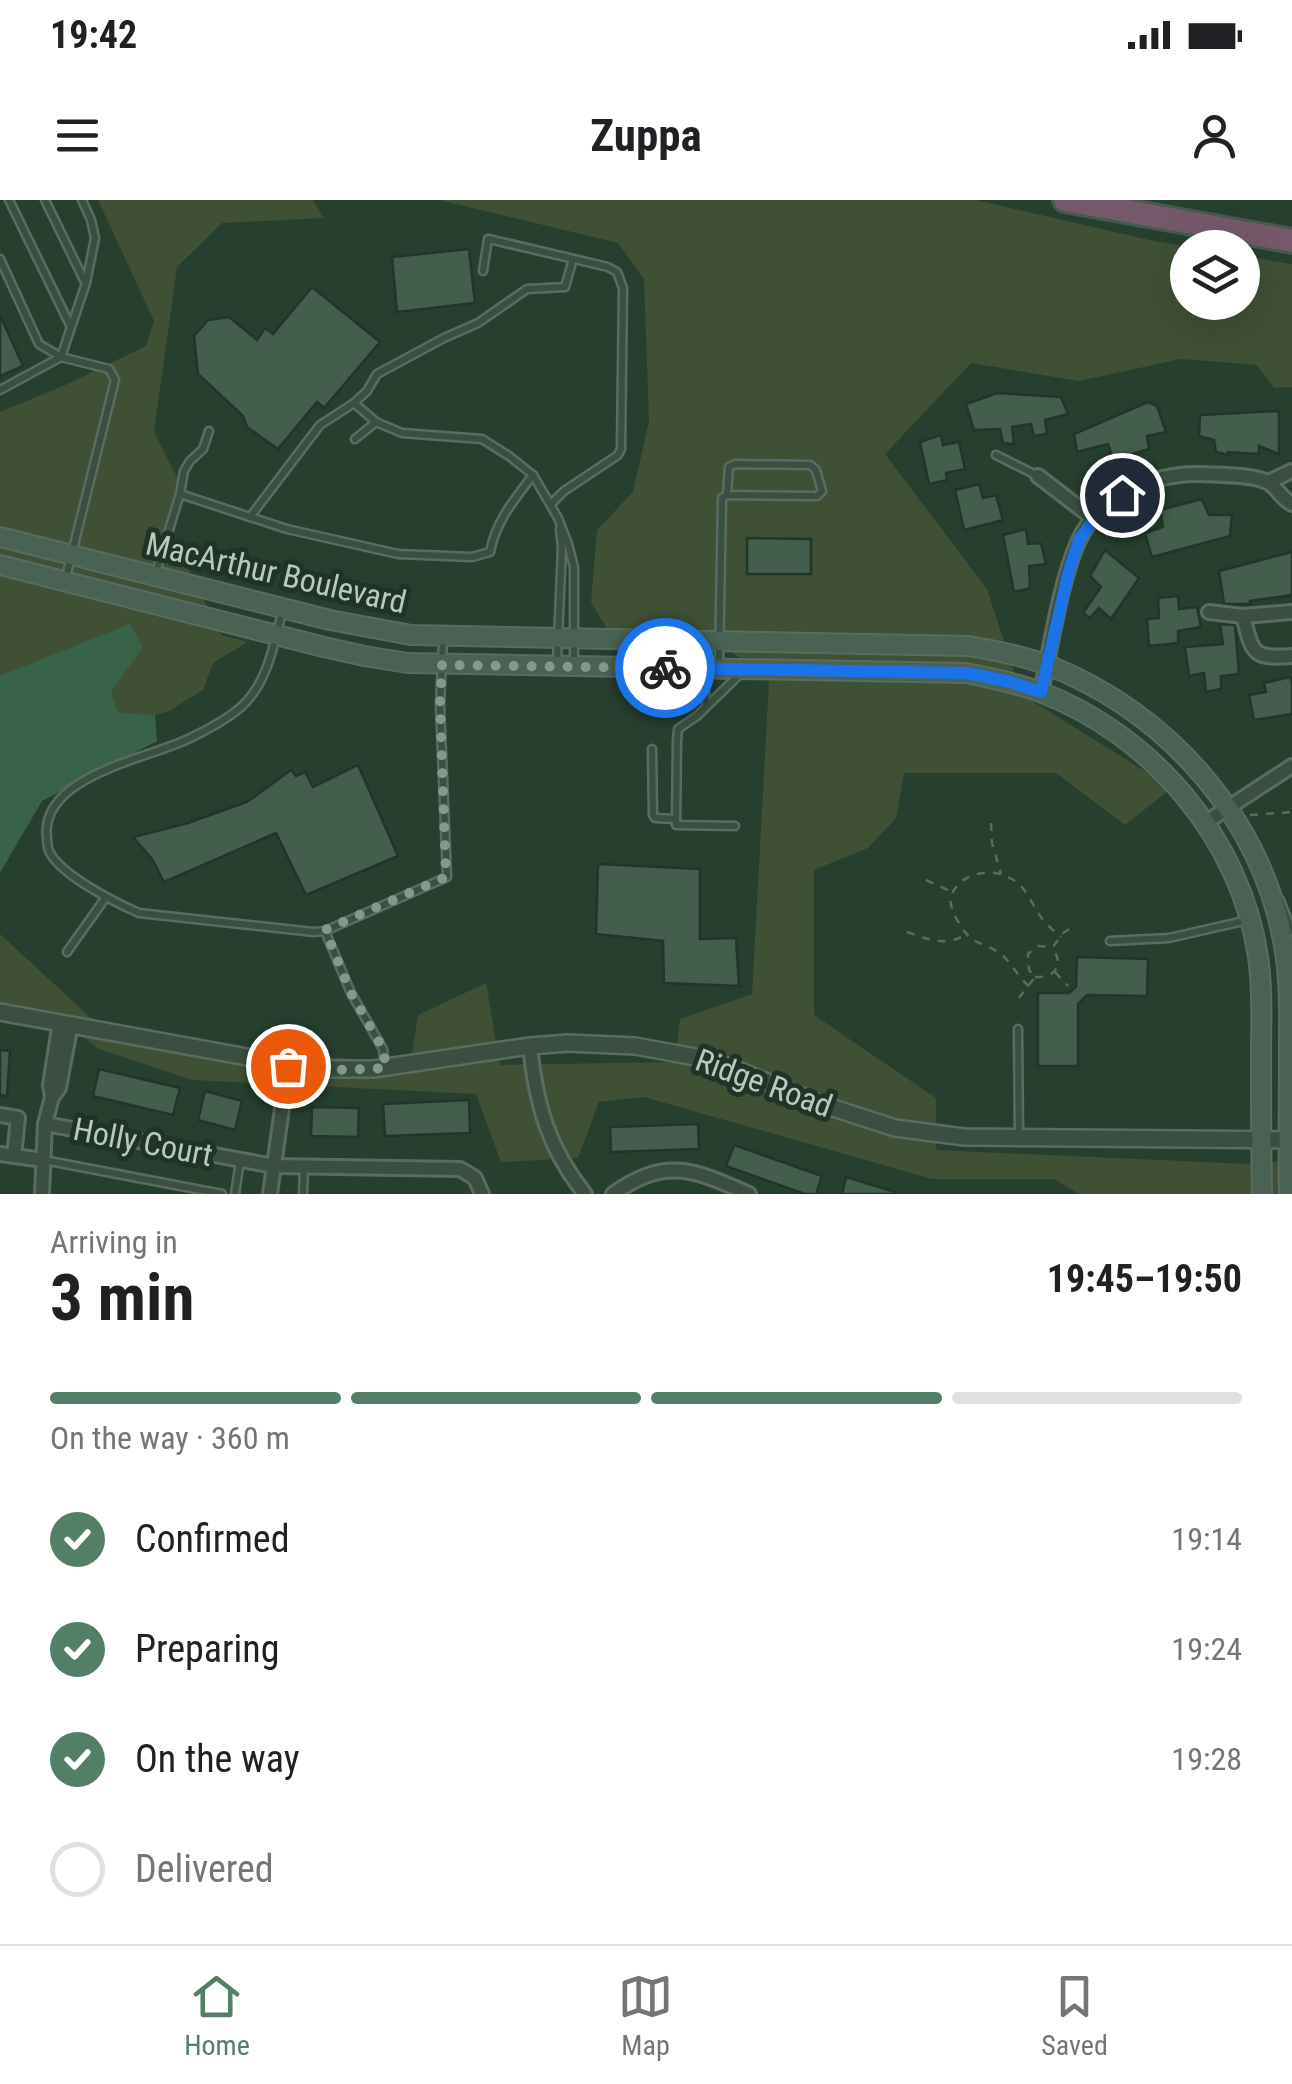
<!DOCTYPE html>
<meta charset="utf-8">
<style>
body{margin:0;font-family:"Roboto Condensed",sans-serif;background:#f6f6f6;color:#202124;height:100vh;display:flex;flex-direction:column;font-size:38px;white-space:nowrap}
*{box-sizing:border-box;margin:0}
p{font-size:32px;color:#757577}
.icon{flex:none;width:55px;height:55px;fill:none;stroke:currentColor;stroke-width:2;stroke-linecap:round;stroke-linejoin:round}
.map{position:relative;height:994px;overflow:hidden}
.sheet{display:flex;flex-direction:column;background:#fff;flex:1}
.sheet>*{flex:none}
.fabs{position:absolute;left:1170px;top:30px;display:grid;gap:20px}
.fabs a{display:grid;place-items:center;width:90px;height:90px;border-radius:50%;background:#fff;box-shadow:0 10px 40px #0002;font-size:50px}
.pin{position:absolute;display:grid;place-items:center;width:85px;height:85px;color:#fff;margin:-42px;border:5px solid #fff;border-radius:50%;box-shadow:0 2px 10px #0007}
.courier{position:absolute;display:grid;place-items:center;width:100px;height:100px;margin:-50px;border:8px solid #1a73e8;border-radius:50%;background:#fff;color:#222;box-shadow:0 2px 12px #0007}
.summary em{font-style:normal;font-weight:700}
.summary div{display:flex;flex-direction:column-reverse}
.summary{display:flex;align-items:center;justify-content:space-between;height:170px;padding:0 50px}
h1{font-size:65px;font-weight:700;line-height:75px}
.bar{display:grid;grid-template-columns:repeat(4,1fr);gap:15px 10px;align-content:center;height:120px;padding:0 50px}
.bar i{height:12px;border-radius:8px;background:#e0e0e0}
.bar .active{background:#537f67}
.bar p{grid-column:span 4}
ol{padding:0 50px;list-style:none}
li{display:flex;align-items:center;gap:30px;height:110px}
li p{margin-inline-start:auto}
li .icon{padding:10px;border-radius:50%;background:#537f67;color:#fff;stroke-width:4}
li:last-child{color:#757577}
li i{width:55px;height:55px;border:5px solid #e0e0e0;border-radius:50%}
.status{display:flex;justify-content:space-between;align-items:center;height:70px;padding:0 50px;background:#fff;direction:ltr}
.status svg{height:28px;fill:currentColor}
header{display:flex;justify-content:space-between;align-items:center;height:130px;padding:0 50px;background:#fff;font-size:45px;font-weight:700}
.dock{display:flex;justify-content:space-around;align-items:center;height:140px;border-top:2px solid #e0e0e0;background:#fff;font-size:28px;color:#757577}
.dock a{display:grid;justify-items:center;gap:5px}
.dock .active{color:#537f67}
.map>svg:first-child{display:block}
</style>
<div class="status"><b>19:42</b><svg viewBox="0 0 49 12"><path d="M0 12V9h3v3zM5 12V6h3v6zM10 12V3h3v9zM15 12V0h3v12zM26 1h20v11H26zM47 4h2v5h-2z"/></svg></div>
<header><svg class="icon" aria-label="menu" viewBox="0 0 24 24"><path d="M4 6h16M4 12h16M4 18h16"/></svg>Zuppa<svg class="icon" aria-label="person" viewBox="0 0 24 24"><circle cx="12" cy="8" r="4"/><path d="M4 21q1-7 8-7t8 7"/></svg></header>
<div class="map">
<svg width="1292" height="994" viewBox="0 0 1292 994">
<rect width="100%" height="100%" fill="#263f2f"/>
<!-- green -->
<g fill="#3f5035">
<path d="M98,0H313L324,18L222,23L177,67L154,232L178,279L168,326L221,435L248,442L213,463L203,490L169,511L155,515L129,514L0,614V212L65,185L146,146L154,121Z"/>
<path d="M439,0H976L1154,41L1195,47L1188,48V102H1242L1243,56L1292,64V187L1274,188L1257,165L1181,159L1079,181L971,163L885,254L987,389L1021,494L1172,588L1125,625L1056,573H904L896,618L868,648L814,670V815L936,898V950L1249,964L1292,960V994H1079L1054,979H932L644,897L599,902L578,958L501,962L476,894L192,880L99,849L65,823L0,816V734L104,830L410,866L418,815L486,783L500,865L675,862L680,819L752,794L769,482L705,430L607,429L591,402L597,330L633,292L649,221L644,79L618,43Z"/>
</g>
<!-- water -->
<path fill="#396348" d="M130,424L143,447L111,491L118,513L155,515L157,541L42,601L0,673V476Z"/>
<!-- building -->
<g fill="#435e4d" stroke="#213629" stroke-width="2.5">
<path d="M469,49L475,103L397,112L392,57Z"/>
<path d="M312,87L380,142L324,208L317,202L278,249L247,227L243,216L198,174L194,136L208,120L229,117L257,140L265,128L273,134Z"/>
<path d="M0,115L23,166L0,176Z"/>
<path d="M997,193L1061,197L1068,214L1045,220L1047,234L1034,236L1031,224L1012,227L1014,244L1003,243L1000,229L974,230L966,204Z"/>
<path d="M1148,202L1157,206L1166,232L1147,236L1149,249L1113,260L1108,244L1077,252L1074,234Z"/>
<path d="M1279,211V254L1259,246V254L1228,252L1229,255L1216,252L1214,240L1199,236L1200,215Z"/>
<path d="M941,235L943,245L959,242L965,269L946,273L947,280L929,284L920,242Z"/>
<path d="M979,284L983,298L996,295L1003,320L964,330L955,290Z"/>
<path d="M1202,299L1209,315H1232L1230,336L1152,357L1145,333L1163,327L1160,310Z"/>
<path d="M1026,329L1028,344L1041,343L1046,364L1029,366L1030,388L1014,392L1003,335Z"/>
<path d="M747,338L811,339V374H747Z"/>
<path d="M1105,350L1139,378L1111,419L1099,408L1090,418L1083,413L1101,387L1090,376Z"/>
<path d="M1292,352V395L1250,401L1251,404H1224L1219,371Z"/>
<path d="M1178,396L1179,409L1197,407L1201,427L1178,431V443L1149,446L1147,419L1159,418L1158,398Z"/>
<path d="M1220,424L1235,425L1239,474L1221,476V489L1206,492L1204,473L1189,476L1185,447L1223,444Z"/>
<path d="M1290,477L1292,483V514L1254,520L1249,495L1266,492L1264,483Z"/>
<path d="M358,565L398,656L306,695L276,633L164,682L152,659L133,637L188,623L247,602L291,570L296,576L305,572L313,587Z"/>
<path d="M598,664L700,669V739L736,738L739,786L664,783L663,741L596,734Z"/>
<path d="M1077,757L1148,759L1147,796L1087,795L1078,804V866H1038V793H1069L1076,787Z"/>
<path d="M0,850L10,851L7,896L0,895Z"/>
<path d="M99,869L180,888L173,915L93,896Z"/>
<path d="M205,891L242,901L235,930L198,920Z"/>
<path d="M469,900L470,933L385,936L383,904Z"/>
<path d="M312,907L359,908L358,937L311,936Z"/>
<path d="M698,924L699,949L611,952L610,927Z"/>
<path d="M734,945L822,976L816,994H805L726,966Z"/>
<path d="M846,977L895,992V994H842Z"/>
</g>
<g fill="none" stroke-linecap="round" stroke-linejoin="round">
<defs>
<g id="service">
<path d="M9,0L70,125"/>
<path d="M45,0L84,80"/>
<path d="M0,59L39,144L61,157L109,169L115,180L66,377"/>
<path d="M573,59L565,87L527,89L478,123L444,138L377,174L367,191L354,203L376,222L402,233L482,239L509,256L533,275L558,318L568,344L574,367V462"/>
<path d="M483,71L488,39L493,40L608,67L617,72L623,88L621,249L618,255L564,291L551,304"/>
<path d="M0,190L61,157L86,83L95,38L91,20L82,0"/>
<path d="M355,239L376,222"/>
<path d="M996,255L1038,276"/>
<path d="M180,294L287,329L398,354L472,357L490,352C496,321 514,300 533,275"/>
<path d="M250,317L320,225L354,203"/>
<path d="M156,372L180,294L184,271L190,261L203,249L209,231"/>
<path d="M283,409C274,443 268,483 241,507C226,520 205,531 188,539C147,559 39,576 47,638C47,642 48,649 50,653C63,676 114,702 139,713L314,732L325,731L447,677L440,505L443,440"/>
<path d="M557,461L562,348L560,329"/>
<path d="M719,465L722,298L727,295L817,296L822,291L816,270L810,265L735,264L729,267L727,295"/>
<path d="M697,474L705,490L706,504"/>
<path d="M652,549L653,615L655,618L676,619"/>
<path d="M735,626L676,625L677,541L678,529L697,516L740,474"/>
<path d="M1280,700L1292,731"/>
<path d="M325,731L351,793L383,849L385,866"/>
<path d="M1110,741L1169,738L1248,720"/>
<path d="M67,752L106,697"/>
<path d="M1018,829L1019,938"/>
<path d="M44,960L222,994"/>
<path d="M235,994L240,961"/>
<path d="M303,994L304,967"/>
</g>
<g id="minor">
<path d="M1038,276L1094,319"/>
<path d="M1268,282L1292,271"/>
<path d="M1209,412L1243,416L1292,412"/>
<path d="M1243,416C1253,453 1251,459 1292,456"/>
<path d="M1041,492C1051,447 1060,383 1078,342C1098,296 1154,273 1200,274C1218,275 1255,274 1269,283C1278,289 1282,299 1292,304"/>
<path d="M1205,623L1292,566"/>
<path d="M530,846C536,904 548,948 585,994"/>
<path d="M52,897L59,888L71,824"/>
<path d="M0,915L18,918L14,956"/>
<path d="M45,924L274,966L460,969L475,978L482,994"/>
<path d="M0,954L43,960"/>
<path d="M42,994L45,924L52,897L50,885L60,822"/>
<path d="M270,994L288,866"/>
<path d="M613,994C667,956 694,970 749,994"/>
</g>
<path id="tertiary" d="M0,812L313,869H373L530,846L568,843L635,846L701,858L733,868L824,905L895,928L964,937L1292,940"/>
<g id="secondary">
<path d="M0,337L330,420L411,435L969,446C997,451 1024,456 1050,466C1170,514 1265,622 1285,752C1290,784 1289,817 1289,850C1289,898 1288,946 1289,994"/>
<path d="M0,365L324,447L364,456L408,463L966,473C991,478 1016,483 1040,492C1151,534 1241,638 1258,757C1263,790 1261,823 1261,856C1261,902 1261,948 1262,994"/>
</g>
<path id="motorway" d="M1065,0L1292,41"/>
</defs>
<!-- service casing -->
<use href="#service" stroke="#586d60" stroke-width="11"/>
<!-- minor casing -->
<use href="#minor" stroke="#586d60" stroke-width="18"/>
<!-- tertiary casing -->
<use href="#tertiary" stroke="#586d60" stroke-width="20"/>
<!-- secondary casing -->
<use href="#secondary" stroke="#586d60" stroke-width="22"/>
<!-- motorway casing -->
<use href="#motorway" stroke="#455a4d" stroke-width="28"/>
<!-- path -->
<g stroke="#5a6d58" stroke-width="2.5" stroke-dasharray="8 8" stroke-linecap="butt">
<path d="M1250,615L1292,612"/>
<path d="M991,623L992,643L1001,674"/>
<path d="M926,680L952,692"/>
<path d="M907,732C927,739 946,747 965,735"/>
<path d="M1055,772L1068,786"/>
<path d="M1035,777C1055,778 1064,766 1053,748"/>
<path d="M1029,786C1017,777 1011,760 998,752C986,744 974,744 965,732C959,724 948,707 951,697C958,673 991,667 1010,678C1026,686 1030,701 1039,714C1044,723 1053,730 1061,737"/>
<path d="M1019,798L1035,777L1029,770L1028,754L1038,746L1053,747L1063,733L1074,726"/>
</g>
<!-- service -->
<use href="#service" stroke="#3a4f42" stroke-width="6"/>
<!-- minor -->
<use href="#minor" stroke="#3a4f42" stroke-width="12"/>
<!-- tertiary -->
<use href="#tertiary" stroke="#3a4f42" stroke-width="15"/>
<!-- secondary -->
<use href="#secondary" stroke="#496253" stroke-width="18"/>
<!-- motorway -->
<use href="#motorway" stroke="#755869" stroke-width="22"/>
</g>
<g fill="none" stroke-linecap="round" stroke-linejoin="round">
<!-- done -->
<path stroke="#84998c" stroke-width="10" stroke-dasharray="0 18" d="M288,866L346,870L386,868L383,849L351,793L325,730L446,677L440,504L442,465L665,468"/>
<!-- route -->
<path stroke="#1a73e8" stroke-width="12" d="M665,468L966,473L1006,481L1041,492L1068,374L1079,340L1094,319L1122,295"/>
</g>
<g text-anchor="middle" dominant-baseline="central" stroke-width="10" stroke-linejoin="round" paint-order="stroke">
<!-- street labels -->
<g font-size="32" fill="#b7cabe" stroke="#1f3427">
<text transform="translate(276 373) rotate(13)">MacArthur Boulevard</text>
<text transform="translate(764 883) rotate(20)">Ridge Road</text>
<text transform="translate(143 942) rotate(11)">Holly Court</text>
</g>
</g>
</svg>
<div class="fabs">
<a><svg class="icon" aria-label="layers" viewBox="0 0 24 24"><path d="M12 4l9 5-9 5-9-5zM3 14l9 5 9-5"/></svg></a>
</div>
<div class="pin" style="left:288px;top:866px;background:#ea580c"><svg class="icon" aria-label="bag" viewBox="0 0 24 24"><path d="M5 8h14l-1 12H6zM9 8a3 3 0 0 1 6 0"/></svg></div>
<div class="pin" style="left:1122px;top:295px;background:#1f2937"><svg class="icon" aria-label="home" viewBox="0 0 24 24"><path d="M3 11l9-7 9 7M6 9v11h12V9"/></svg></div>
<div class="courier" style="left:665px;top:468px"><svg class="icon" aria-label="bike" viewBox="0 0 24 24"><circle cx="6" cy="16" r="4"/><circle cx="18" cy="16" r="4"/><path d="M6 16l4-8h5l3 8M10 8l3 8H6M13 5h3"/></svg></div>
</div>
<section class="sheet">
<div class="summary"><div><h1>3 min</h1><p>Arriving in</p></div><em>19:45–19:50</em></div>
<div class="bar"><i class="active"></i><i class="active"></i><i class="active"></i><i></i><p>On the way · 360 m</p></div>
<ol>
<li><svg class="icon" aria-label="check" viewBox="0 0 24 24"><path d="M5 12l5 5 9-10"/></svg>Confirmed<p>19:14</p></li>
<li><svg class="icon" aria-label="check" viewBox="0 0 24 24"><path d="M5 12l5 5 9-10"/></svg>Preparing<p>19:24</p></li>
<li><svg class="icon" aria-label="check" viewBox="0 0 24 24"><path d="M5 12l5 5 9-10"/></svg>On the way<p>19:28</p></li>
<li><i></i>Delivered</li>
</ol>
</section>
<nav class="dock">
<a class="active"><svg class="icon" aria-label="home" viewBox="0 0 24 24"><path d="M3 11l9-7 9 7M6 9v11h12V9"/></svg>Home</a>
<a><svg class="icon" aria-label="map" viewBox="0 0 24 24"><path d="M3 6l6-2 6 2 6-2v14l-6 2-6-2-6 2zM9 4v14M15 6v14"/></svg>Map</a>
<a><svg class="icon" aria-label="saved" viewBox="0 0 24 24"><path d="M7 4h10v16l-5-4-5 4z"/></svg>Saved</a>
</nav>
